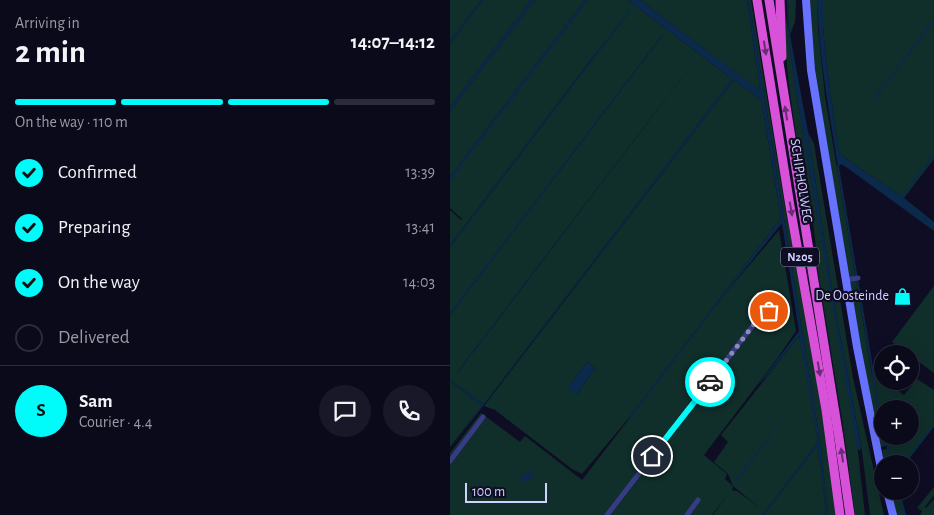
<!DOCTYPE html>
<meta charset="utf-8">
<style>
body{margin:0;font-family:"Alegreya Sans",sans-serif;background:#191828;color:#f1f3f6;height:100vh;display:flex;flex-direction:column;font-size:19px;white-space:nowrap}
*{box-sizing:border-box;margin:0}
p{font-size:16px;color:#9a9aa3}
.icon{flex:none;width:28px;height:28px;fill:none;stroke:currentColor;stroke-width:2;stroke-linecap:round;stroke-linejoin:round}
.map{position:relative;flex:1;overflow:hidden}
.side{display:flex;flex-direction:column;background:#0b0a1b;width:450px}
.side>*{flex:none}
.controls{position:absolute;left:424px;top:345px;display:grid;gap:10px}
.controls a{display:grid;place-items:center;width:45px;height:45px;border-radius:50%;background:#0b0a1b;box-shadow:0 5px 20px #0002,0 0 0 1px #2b2b3a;font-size:25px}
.scale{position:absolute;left:15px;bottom:12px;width:82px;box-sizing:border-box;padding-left:5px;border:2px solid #d1d0ff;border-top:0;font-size:14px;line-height:18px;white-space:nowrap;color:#d1d0ff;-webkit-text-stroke:4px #0f0d24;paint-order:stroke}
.pin{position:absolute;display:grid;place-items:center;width:42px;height:42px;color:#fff;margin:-21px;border:2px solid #fff;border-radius:50%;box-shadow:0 1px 5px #0007}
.courier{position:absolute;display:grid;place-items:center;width:50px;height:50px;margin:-25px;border:4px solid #00fbfb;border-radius:50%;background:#fff;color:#222;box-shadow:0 1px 6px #0007}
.headline em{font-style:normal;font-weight:700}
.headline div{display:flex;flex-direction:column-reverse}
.headline{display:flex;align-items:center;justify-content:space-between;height:85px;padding:0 15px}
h1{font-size:32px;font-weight:700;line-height:38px}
.bar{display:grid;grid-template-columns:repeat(4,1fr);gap:8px 5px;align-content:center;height:60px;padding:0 15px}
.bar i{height:6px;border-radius:4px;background:#2b2b3a}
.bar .active{background:#00fbfb}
.bar p{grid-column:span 4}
.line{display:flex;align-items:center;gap:12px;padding:0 15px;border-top:1px solid #2b2b3a}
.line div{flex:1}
.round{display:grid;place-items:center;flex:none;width:52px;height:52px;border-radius:26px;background:#191828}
ol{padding:0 15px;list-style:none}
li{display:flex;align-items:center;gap:15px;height:55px}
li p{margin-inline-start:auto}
li .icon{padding:5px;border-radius:50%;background:#00fbfb;color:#111;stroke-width:4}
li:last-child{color:#9a9aa3}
li i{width:28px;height:28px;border:2px solid #2b2b3a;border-radius:50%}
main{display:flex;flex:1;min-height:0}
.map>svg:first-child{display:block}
</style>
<main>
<section class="side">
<div class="headline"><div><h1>2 min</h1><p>Arriving in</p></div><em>14:07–14:12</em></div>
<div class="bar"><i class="active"></i><i class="active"></i><i class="active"></i><i></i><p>On the way · 110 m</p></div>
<ol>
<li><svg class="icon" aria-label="check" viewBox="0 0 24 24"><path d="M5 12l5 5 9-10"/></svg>Confirmed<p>13:39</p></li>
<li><svg class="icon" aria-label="check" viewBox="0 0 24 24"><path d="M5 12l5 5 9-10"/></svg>Preparing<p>13:41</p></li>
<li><svg class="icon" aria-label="check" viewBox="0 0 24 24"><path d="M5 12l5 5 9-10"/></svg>On the way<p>14:03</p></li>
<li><i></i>Delivered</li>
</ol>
<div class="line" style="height:90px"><b class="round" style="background:#00fbfb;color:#111">S</b><div><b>Sam</b><p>Courier · 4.4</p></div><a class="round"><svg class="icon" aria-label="chat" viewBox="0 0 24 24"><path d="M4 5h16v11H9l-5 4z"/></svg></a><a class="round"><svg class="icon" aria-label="phone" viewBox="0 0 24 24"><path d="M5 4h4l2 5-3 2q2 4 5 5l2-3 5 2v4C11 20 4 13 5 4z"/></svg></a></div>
</section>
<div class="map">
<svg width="484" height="515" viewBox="0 0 484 515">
<rect width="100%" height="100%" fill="#0f0d24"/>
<!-- green -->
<g fill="#102e2a" fill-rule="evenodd">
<path d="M0,0H31L0,41Z"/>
<path d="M33,0H81L0,107V44Z"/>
<path d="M85,0H135L0,177V111Z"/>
<path d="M138,0H178L282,79L34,404L0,380V315L211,38L213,34L0,313V247L180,11L142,58L0,245V210L11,220L12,219L0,208V180ZM246,59L6,375L17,359Z"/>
<path d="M190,0H297L310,89L308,90Z"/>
<path d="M299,0H301L336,213L353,297L375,432L386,515H378L371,448Z"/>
<path d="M334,0L346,93L406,434L415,515H405L393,425L367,266C366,240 363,216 356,192C345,128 333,65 334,0Z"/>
<path d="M339,0H346L345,22L340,35L338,19Z"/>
<path d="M357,0H367L368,28L375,97L422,375L424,373L432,379V381H435L454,395L467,379L484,390V425L454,464H434L432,450L438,448L437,446L430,447L408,340L366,90ZM432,409H460V436H432Z"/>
<path d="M373,0H484V159L454,198L399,161L389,152L379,83L373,28Z"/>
<path d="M284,80L311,100L312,104L331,218L178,419L132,474L122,469L45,410L34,406ZM137,362L145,368L127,394L118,388Z"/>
<path d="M358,132L364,144L403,378L434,515H420L412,451L384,302Z"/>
<path d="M329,230L346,331L327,359L254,455L277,474L275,479L283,486L282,490L287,491L310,508L283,486L278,474L264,462L278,442L271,435L349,336L351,342L368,442L312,515H263L279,493L262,515H0V453L31,413L70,442L75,436L132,480L275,294Z"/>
<path d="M484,286V373L442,342Z"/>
<path d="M0,381L32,406L0,447Z"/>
<path d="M367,446L372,474L376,515H314Z"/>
<path d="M484,487V495L475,507L476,508L484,499V515H470L472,511L467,508Z"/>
<path d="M441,491H449L455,515H447Z"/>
</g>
<!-- water -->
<g fill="#0b294a">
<path d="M31,0H33L0,44V41Z"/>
<path d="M81,0H85L0,111V107Z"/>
<path d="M135,0H138L0,181V177L10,164Z"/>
<path d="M178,0H190L309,90L310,89L297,0H299L371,448L378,515H376L372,474L367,446L314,515H312L368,442L349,336L316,377L308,385L349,331L332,223L275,294L181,418L178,419L331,218L312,104L311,100L284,80L0,449L32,406L0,381V380L34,404L282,79Z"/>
<path d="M337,0H339L338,19L340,35L358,132L384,302L411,447L410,451L407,448L346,93L338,36Z"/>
<path d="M367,0H373V28L379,83L389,152L399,161L454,198L484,222V231L396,167L391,164L388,167C379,111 369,57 367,0Z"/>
<path d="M179,10L180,11L0,247V245Z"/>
<path d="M213,34L211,38L0,315V313L10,299Z"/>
<path d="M246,59L6,375L17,359Z"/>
<path d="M137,362L145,368L127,394L117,389Z"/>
<path d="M349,399L286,482H284L285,480Z"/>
<path d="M78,472H82L84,477L72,483L70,477Z"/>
</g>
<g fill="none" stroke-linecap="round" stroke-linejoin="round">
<!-- stream -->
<g stroke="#0b294a" stroke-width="2">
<path d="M423,100L484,20"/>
<path d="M388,167L432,426"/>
<path d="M452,197L484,155"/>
<path d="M435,436L442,464"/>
<path d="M454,464L484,425"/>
<path d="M449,491L455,515"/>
</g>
<!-- minor -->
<g stroke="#373b85" stroke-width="5">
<path d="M395,280L408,278"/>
<path d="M0,461L33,417"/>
<path d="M157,515L311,315L310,310L315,307L318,309V315L316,317L311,315"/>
<path d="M237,515L248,500"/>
</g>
<!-- secondary -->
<g stroke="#6772ff" stroke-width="8">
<path d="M356,0L361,70L407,347L432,473"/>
<path d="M437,491L443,515"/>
</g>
<!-- trunk -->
<g stroke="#d851d9" stroke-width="9">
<path d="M307,0L340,206L376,410L390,515"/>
<path d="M319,0L389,438L400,515"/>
<path d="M330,0L332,57"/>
</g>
</g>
<!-- one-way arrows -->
<defs><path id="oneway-solid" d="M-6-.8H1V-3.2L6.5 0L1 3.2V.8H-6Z" transform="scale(1.25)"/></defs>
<g fill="#692c75">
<use href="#oneway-solid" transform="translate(315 48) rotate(81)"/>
<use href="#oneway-solid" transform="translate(336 113) rotate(-99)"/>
<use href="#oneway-solid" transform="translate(341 209) rotate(80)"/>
<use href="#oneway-solid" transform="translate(369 369) rotate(80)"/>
<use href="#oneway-solid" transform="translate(392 455) rotate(-98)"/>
</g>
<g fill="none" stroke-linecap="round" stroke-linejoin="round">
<!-- done -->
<path stroke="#8d8cb2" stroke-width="5" stroke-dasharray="0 9" d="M260,382L311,315L316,317L319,311"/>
<!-- route -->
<path stroke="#00fbfb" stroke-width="6" d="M202,456L260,382"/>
</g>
<!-- icons -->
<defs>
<symbol id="shop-bare" viewBox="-9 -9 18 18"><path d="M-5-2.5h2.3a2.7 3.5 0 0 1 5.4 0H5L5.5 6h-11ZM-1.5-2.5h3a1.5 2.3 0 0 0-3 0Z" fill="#00fbfb" stroke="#0f0d24" stroke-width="2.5" paint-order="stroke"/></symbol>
</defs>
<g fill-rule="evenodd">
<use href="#shop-bare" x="440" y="284" width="25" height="25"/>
</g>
<g text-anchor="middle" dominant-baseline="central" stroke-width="4.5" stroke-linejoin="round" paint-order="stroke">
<!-- shield labels -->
<rect fill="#0f0d24" stroke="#9796bd" stroke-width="1" x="331" y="247.5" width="38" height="19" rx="4"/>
<g font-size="12" font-weight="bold" fill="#d1d0ff">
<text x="350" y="257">N205</text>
</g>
<!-- street labels -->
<g font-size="14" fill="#d1d0ff" stroke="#0f0d24">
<text transform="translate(351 181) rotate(81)">SCHIPHOLWEG</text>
</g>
<!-- poi labels -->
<g font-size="14" fill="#d1d0ff" stroke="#0f0d24" text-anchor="end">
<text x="439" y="296">De Oosteinde</text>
</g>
</g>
</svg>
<div class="controls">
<a><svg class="icon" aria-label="locate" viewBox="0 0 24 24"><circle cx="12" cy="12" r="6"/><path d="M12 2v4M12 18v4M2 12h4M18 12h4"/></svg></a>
<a>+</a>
<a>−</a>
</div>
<div class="scale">100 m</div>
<div class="pin" style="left:319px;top:311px;background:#ea580c"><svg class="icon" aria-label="bag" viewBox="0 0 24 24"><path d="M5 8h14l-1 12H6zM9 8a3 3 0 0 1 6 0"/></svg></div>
<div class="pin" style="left:202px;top:456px;background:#1f2937"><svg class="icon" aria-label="home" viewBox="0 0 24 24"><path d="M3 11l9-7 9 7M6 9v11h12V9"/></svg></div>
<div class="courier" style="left:260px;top:382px"><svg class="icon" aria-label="car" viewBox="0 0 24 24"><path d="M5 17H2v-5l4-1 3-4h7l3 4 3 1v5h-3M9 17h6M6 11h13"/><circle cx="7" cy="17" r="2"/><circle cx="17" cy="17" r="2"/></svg></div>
</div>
</main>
